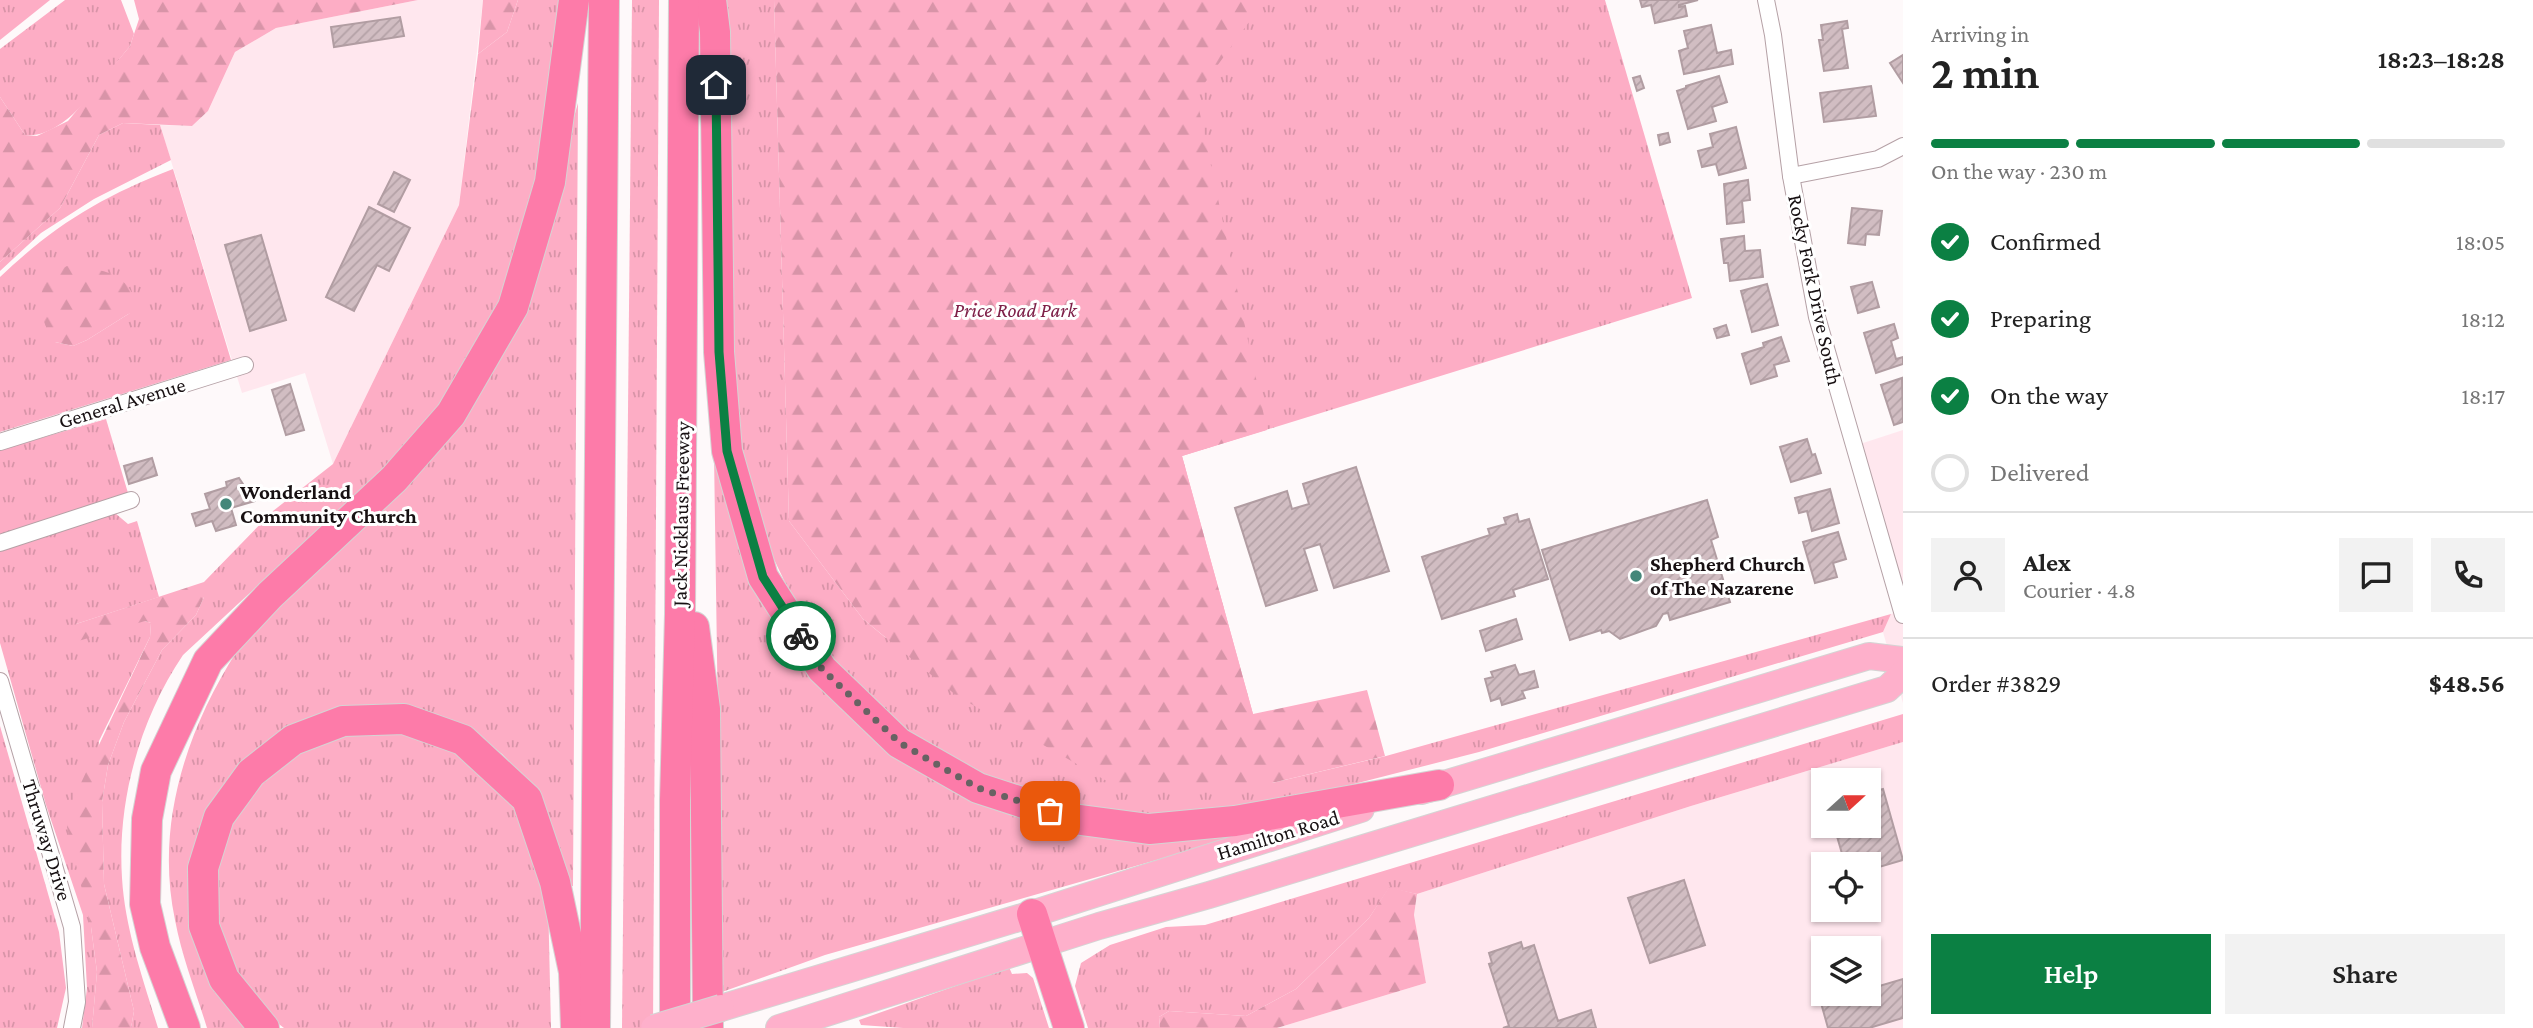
<!DOCTYPE html>
<meta charset="utf-8">
<style>
body{margin:0;font-family:"Crimson Pro",serif;background:#f2f2f2;color:#222;height:100vh;display:flex;flex-direction:column;font-size:26px;white-space:nowrap}
*{box-sizing:border-box;margin:0}
p{font-size:23px;color:#767676}
.icon{flex:none;width:38px;height:38px;fill:none;stroke:currentColor;stroke-width:2;stroke-linecap:round;stroke-linejoin:round}
.map{position:relative;flex:1;overflow:hidden}
.details{display:flex;flex-direction:column;background:#fff;width:630px}
.details>*{flex:none}
.needle{width:46px;rotate:69deg}
.controls{position:absolute;left:1811px;top:768px;display:grid;gap:14px}
.controls a{display:grid;place-items:center;width:70px;height:70px;border-radius:0px;background:#fff;box-shadow:0 2px 5px #0004;font-size:35px}
.pin{position:absolute;display:grid;place-items:center;width:60px;height:60px;color:#fff;margin:-30px;border-radius:14px;box-shadow:0 4px 10px #0006}
.courier{position:absolute;display:grid;place-items:center;width:70px;height:70px;margin:-35px;border:5px solid #0b8043;border-radius:50%;background:#fff;color:#222;box-shadow:0 2px 9px #0007}
.head em{font-style:normal;font-weight:600}
.head div{display:flex;flex-direction:column-reverse}
.head{display:flex;align-items:center;justify-content:space-between;height:119px;padding:0 28px}
h1{font-size:46px;font-weight:600;line-height:52px}
.bar{display:grid;grid-template-columns:repeat(4,1fr);gap:10px 7px;align-content:center;height:84px;padding:0 28px}
.bar i{height:9px;border-radius:5px;background:#e0e0e0}
.bar .on{background:#0b8043}
.bar p{grid-column:span 4}
.line{display:flex;align-items:center;gap:18px;padding:0 28px;border-top:2px solid #e0e0e0}
.line div{flex:1}
.round{display:grid;place-items:center;flex:none;width:74px;height:74px;border-radius:0px;background:#f2f2f2}
ol{padding:0 28px;list-style:none}
li{display:flex;align-items:center;gap:21px;height:77px}
li p{margin-inline-start:auto}
li .icon{padding:7px;border-radius:50%;background:#0b8043;color:#fff;stroke-width:4}
li:last-child{color:#767676}
li i{width:38px;height:38px;border:4px solid #e0e0e0;border-radius:50%}
.cta{display:flex;gap:14px;margin-top:auto;padding:14px 28px}
.cta a{flex:1;height:80px;border-radius:0px;background:#0b8043;color:#fff;font-size:28px;font-weight:600;line-height:80px;text-align:center}
.cta a+a{background:#f2f2f2;color:#222}
main{display:flex;flex:1;min-height:0}
.map>svg:first-child{display:block}
</style>
<main>
<div class="map">
<svg width="1903" height="1028" viewBox="0 0 1903 1028">
<defs>
<pattern id="grass-tufts" width="24" height="20" patternUnits="userSpaceOnUse" patternTransform="scale(1.75)"><rect width="24" height="20" fill="#fdadc5"/><path d="M3 7l-1-3M5 7V3M7 7l1-3M15 17l-1-3M17 17v-4M19 17l1-3" fill="none" stroke="#d894a8"/></pattern>
<pattern id="forest-firs" width="22" height="20" patternUnits="userSpaceOnUse" patternTransform="scale(1.75)"><rect width="22" height="20" fill="#fdadc5"/><path d="M5 1l3.5 6h-7zM16 11l3.5 6h-7z" fill="#d894a8"/></pattern>
<pattern id="building-hatch" width="6" height="6" patternUnits="userSpaceOnUse" patternTransform="scale(1.75)"><rect width="6" height="6" fill="#d1bdc2"/><path d="M-1 1l2-2M0 6l6-6M5 7l2-2" fill="none" stroke="#b3a1a6"/></pattern>
</defs>
<rect width="100%" height="100%" fill="#fef9fa"/>
<!-- built -->
<g fill="#ffe7ee" fill-rule="evenodd">
<path d="M418,0H483L459,205L333,464L305,373L242,393L160,125L192,126L208,111L235,52L276,28Z"/>
<path d="M1903,430V598L1857,445Z"/>
<path d="M1903,610V703L1883,632L1891,614Z"/>
<path d="M1903,742V1028H1277L1426,983L1414,915L1417,894L1691,806ZM1824,780H1869V826H1824ZM1824,864H1869V910H1824ZM1824,948H1869V994H1824Z"/>
</g>
<!-- grass -->
<g fill="url(#grass-tufts)" fill-rule="evenodd">
<path d="M0,0H50L0,40Z"/>
<path d="M65,0H121L134,34L130,46C106,74 67,140 25,135L0,97V49Z"/>
<path d="M518,0H562L543,158L510,284L447,398L409,445L183,655C140,719 117,800 122,878C125,929 143,979 158,1028H131L134,1011L104,884L102,802L108,765L124,722L162,650L196,615L204,597V582L273,511L333,464L459,205L478,54L507,32Z"/>
<path d="M632,0H659L653,1028H622Z"/>
<path d="M727,0H774L789,521L863,619L886,638L784,0H1605L1692,298L1182,456L1272,783L1386,756L1891,614L1883,632L1479,752L1311,795L1197,814H1130L1062,803L999,784L934,750L870,702L835,663L791,595L762,534L735,434L729,286Z"/>
<path d="M578,103L573,886L565,887L537,797L520,773L502,754L479,737L412,711L258,754L197,919L252,1028H207C196,992 182,957 175,920C155,825 186,731 237,651L445,435L566,145Z"/>
<path d="M123,123L160,125L171,160L94,199L41,233L0,271V262L60,208L99,135Z"/>
<path d="M173,169L231,360L0,432V277C56,224 101,197 173,169ZM130,313L87,340L73,346L55,342Z"/>
<path d="M106,419L128,493L0,537V450Z"/>
<path d="M714,454L797,649L1003,805L1235,829L1237,837L825,955L722,992Z"/>
<path d="M115,513L128,524L137,521L159,597L76,624L145,621L151,623L150,637L99,741L91,927L97,972L92,1028H82L87,988L83,915L46,805L0,643V549Z"/>
<path d="M1903,714V742L1691,806L1417,894L1389,888L1369,918L1296,989L1246,1016L1169,1011L1159,1017L1160,1028H1088L1075,986L1081,963L1110,945L1166,927L1205,925Z"/>
<path d="M0,726L59,932L66,988L57,1028H0Z"/>
<path d="M389,727L452,742L524,811L548,898L551,1028H284L262,1011L242,987L217,919L215,893L221,840L243,799L304,744Z"/>
<path d="M1009,967L1012,974L1027,973L1033,978L1049,1028H903L861,1025L859,1020Z"/>
</g>
<!-- forest -->
<g fill="url(#forest-firs)">
<path d="M134,0H418L276,28L235,52L208,111L192,126L123,123L99,135L60,208L0,262V97L25,135L37,136L68,121L130,46L139,19Z"/>
<path d="M483,0H518L507,32L478,54Z"/>
<path d="M774,0H1265L1196,95L1267,430L1182,456L1253,714L1367,690L1385,756L1272,783L1119,788L957,696L863,619L789,521Z"/>
<path d="M67,266C99,271 122,267 136,301L130,313L87,340L73,346L55,342C35,313 32,282 67,266Z"/>
<path d="M204,582V597L196,615L162,650L124,722L108,765L102,802L104,884L134,1011L131,1028H92L97,972L91,927L67,827L72,802L150,637L151,623L145,621L75,642L69,633L76,624Z"/>
<path d="M1389,887L1417,894L1414,915L1426,983L1277,1028H1160L1159,1017L1169,1011L1246,1016L1296,989L1369,918Z"/>
</g>
<!-- building -->
<g fill="url(#building-hatch)" stroke="#b19da2" stroke-width="2">
<path d="M1640,0H1698L1679,5V7L1685,6L1687,16L1655,23L1651,5L1642,7Z"/>
<path d="M400,17L404,36L334,47L331,27Z"/>
<path d="M1847,21L1848,28L1842,29L1848,68L1824,71L1819,40H1823L1821,25Z"/>
<path d="M1711,25L1717,53L1731,50L1733,64L1684,74L1679,51L1688,48L1684,31Z"/>
<path d="M1903,55V83L1890,63Z"/>
<path d="M1640,76L1644,88L1637,91L1633,78Z"/>
<path d="M1719,76L1727,102L1712,107L1716,121L1688,129L1677,91L1686,88V86Z"/>
<path d="M1871,86L1876,116L1824,122L1820,93Z"/>
<path d="M1736,127L1746,168L1719,175L1716,164L1702,167L1698,151L1713,147L1710,134Z"/>
<path d="M1668,133L1670,142L1660,145L1658,135Z"/>
<path d="M394,172L410,180L394,212L378,204Z"/>
<path d="M1748,180L1750,200L1742,201L1744,222L1727,224L1724,184Z"/>
<path d="M369,207L410,228L389,271L377,265L354,311L326,297Z"/>
<path d="M1852,208L1882,211L1879,235L1866,234L1865,245L1848,243Z"/>
<path d="M261,235L286,320L250,331L225,245Z"/>
<path d="M1744,236L1745,251L1760,250L1763,277L1730,281L1728,263H1724L1721,239Z"/>
<path d="M1872,282L1879,307L1858,313L1851,287Z"/>
<path d="M1767,284L1778,325L1752,332L1741,291Z"/>
<path d="M1894,324L1898,338L1891,341L1896,359L1903,357V364L1876,373L1864,333Z"/>
<path d="M1726,325L1729,335L1717,338L1714,329Z"/>
<path d="M1781,337L1789,361L1774,365L1777,376L1751,384L1742,354L1764,347L1763,343Z"/>
<path d="M1902,378L1903,422L1894,425L1881,385Z"/>
<path d="M290,384L304,430L286,435L272,390Z"/>
<path d="M1807,439L1812,455L1815,454L1821,473L1791,482L1780,447Z"/>
<path d="M152,458L157,475L129,484L124,466Z"/>
<path d="M1356,467L1389,571L1334,588L1320,544L1304,549L1317,590L1266,606L1235,508L1287,491L1292,509L1309,504L1303,484Z"/>
<path d="M239,478L245,487L253,486L255,501L231,508L236,525L216,531L212,521L196,526L192,514L210,509L205,494L227,487L226,482Z"/>
<path d="M1830,489L1839,523L1812,531L1807,511L1799,513L1795,498Z"/>
<path d="M1707,500L1718,537L1711,540L1730,602L1670,620L1668,613L1663,614L1656,626L1620,639L1609,631L1602,633L1601,630L1570,640L1542,550Z"/>
<path d="M1517,514L1519,522L1529,519L1548,579L1513,590L1515,596L1442,619L1422,557L1490,535L1488,529L1506,524L1504,518Z"/>
<path d="M1838,532L1846,559L1833,563L1837,577L1815,583L1803,542Z"/>
<path d="M1516,619L1522,639L1486,651L1480,631Z"/>
<path d="M1515,665L1519,675L1534,671L1538,687L1522,691L1525,698L1502,705L1500,698L1491,701L1485,679L1493,677L1491,672Z"/>
<path d="M1883,789L1903,860L1869,870V864H1845L1834,826H1869V793Z"/>
<path d="M1684,880L1705,945L1650,963L1628,898Z"/>
<path d="M1521,942L1523,949L1534,945L1558,1021L1591,1010L1596,1028H1503L1509,1026L1489,964L1492,963L1489,953Z"/>
<path d="M1903,979V1018L1869,1028H1828L1821,1003L1852,994H1869V989Z"/>
</g>
<g fill="none" stroke-linecap="round" stroke-linejoin="round">
<defs>
<g id="street">
<path d="M1766,0L1773,35L1791,176L1817,317L1903,615"/>
<path d="M1791,176L1878,159L1903,146"/>
<path d="M0,442L245,365"/>
<path d="M0,543L131,500"/>
<path d="M0,681L72,927L77,1002L72,1028"/>
</g>
<g id="primary">
<path d="M1421,791L1869,656L1903,660"/>
<path d="M721,1008L1032,914L1361,809"/>
<path d="M779,1028L1099,926L1209,895L1887,689L1903,674"/>
</g>
<g id="highway">
<path d="M711,0L715,32L719,352L727,451L763,577L822,669L899,743L978,788L1073,819L1149,829L1235,821L1439,785"/>
<path d="M694,627L705,709L708,1028"/>
<path d="M1032,914L1069,1028"/>
<path d="M185,1028L155,947L145,904L147,819L156,771L208,661L270,595L394,479L451,414L513,307L550,182L574,0"/>
<path d="M264,1028L224,979L204,926L203,868L219,817L251,773L293,740L343,721L404,719L463,740L527,799L555,882L574,972L576,1028"/>
<path d="M595,1028L604,0"/>
<path d="M675,1028V800L680,614L684,0"/>
</g>
</defs>
<!-- street casing -->
<use href="#street" stroke="#b5a1a6" stroke-width="18"/>
<!-- primary casing -->
<use href="#primary" stroke="#d5d4d4" stroke-width="28"/>
<!-- highway casing -->
<use href="#highway" stroke="#d5d4d4" stroke-width="32"/>
<!-- street -->
<use href="#street" stroke="#fff" stroke-width="16"/>
<!-- primary -->
<use href="#primary" stroke="#feb0cb" stroke-width="26"/>
<!-- highway -->
<use href="#highway" stroke="#fd7ba9" stroke-width="30"/>
<defs>
<path id="primary-bridge" d="M654,1028L721,1008"/>
</defs>
<!-- primary-bridge casing -->
<use href="#primary-bridge" stroke="#d5d4d4" stroke-width="28" stroke-linecap="butt"/>
<!-- primary-bridge -->
<use href="#primary-bridge" stroke="#feb0cb" stroke-width="26"/>
</g>
<g fill="none" stroke-linecap="round" stroke-linejoin="round">
<!-- done -->
<path stroke="#686263" stroke-width="7" stroke-dasharray="0 12.6" d="M801,636L822,669L900,743L978,788L1050,811"/>
<!-- route -->
<path stroke="#0b8043" stroke-width="9" d="M716,85L719,352L727,451L763,577L801,636"/>
</g>
<!-- markers -->
<g fill="#44877a" stroke="#fff" stroke-width="2.5">
<circle cx="226" cy="504" r="7"/>
<circle cx="1636" cy="576" r="7"/>
</g>
<g text-anchor="middle" dominant-baseline="central" stroke-width="6" stroke-linejoin="round" paint-order="stroke">
<!-- street labels -->
<g font-size="21" fill="#171012" stroke="#fff">
<text transform="translate(1815 290) rotate(78)">Rocky Fork Drive South</text>
<text transform="translate(122 403) rotate(-17)">General Avenue</text>
<text transform="translate(681 514) rotate(-89)">Jack Nicklaus Freeway</text>
<text transform="translate(1278 835) rotate(-17)">Hamilton Road</text>
<text transform="translate(47 840) rotate(73)">Thruway Drive</text>
</g>
<!-- park labels -->
<g font-size="21" font-style="italic" fill="#7e2048" stroke="#fff">
<text x="1015" y="310">Price Road Park</text>
</g>
<!-- poi labels -->
<g font-size="21" font-weight="bold" fill="#171012" stroke="#fff" text-anchor="start">
<text x="240" y="492">Wonderland<tspan x="240" dy="24">Community Church</tspan></text>
<text x="1650" y="564">Shepherd Church<tspan x="1650" dy="24">of The Nazarene</tspan></text>
</g>
</g>
</svg>
<div class="controls">
<a><svg class="needle" viewBox="-14 -14 28 28"><path d="M0-13l5 13h-10z" fill="#e53935"/><path d="M0 13l5-13h-10z" fill="#767676"/></svg></a>
<a><svg class="icon" aria-label="locate" viewBox="0 0 24 24"><circle cx="12" cy="12" r="6"/><path d="M12 2v4M12 18v4M2 12h4M18 12h4"/></svg></a>
<a><svg class="icon" aria-label="layers" viewBox="0 0 24 24"><path d="M12 4l9 5-9 5-9-5zM3 14l9 5 9-5"/></svg></a>
</div>
<div class="pin" style="left:1050px;top:811px;background:#ea580c"><svg class="icon" aria-label="bag" viewBox="0 0 24 24"><path d="M5 8h14l-1 12H6zM9 8a3 3 0 0 1 6 0"/></svg></div>
<div class="pin" style="left:716px;top:85px;background:#1f2937"><svg class="icon" aria-label="home" viewBox="0 0 24 24"><path d="M3 11l9-7 9 7M6 9v11h12V9"/></svg></div>
<div class="courier" style="left:801px;top:636px"><svg class="icon" aria-label="bike" viewBox="0 0 24 24"><circle cx="6" cy="16" r="4"/><circle cx="18" cy="16" r="4"/><path d="M6 16l4-8h5l3 8M10 8l3 8H6M13 5h3"/></svg></div>
</div>
<section class="details">
<div class="head"><div><h1>2 min</h1><p>Arriving in</p></div><em>18:23–18:28</em></div>
<div class="bar"><i class="on"></i><i class="on"></i><i class="on"></i><i></i><p>On the way · 230 m</p></div>
<ol>
<li><svg class="icon" aria-label="check" viewBox="0 0 24 24"><path d="M5 12l5 5 9-10"/></svg>Confirmed<p>18:05</p></li>
<li><svg class="icon" aria-label="check" viewBox="0 0 24 24"><path d="M5 12l5 5 9-10"/></svg>Preparing<p>18:12</p></li>
<li><svg class="icon" aria-label="check" viewBox="0 0 24 24"><path d="M5 12l5 5 9-10"/></svg>On the way<p>18:17</p></li>
<li><i></i>Delivered</li>
</ol>
<div class="line" style="height:126px"><a class="round"><svg class="icon" aria-label="person" viewBox="0 0 24 24"><circle cx="12" cy="8" r="4"/><path d="M4 21q1-7 8-7t8 7"/></svg></a><div><b>Alex</b><p>Courier · 4.8</p></div><a class="round"><svg class="icon" aria-label="chat" viewBox="0 0 24 24"><path d="M4 5h16v11H9l-5 4z"/></svg></a><a class="round"><svg class="icon" aria-label="phone" viewBox="0 0 24 24"><path d="M5 4h4l2 5-3 2q2 4 5 5l2-3 5 2v4C11 20 4 13 5 4z"/></svg></a></div>
<div class="line" style="height:91px"><div>Order #3829</div><b>$48.56</b></div>
<div class="cta"><a>Help</a><a>Share</a></div>
</section>
</main>
